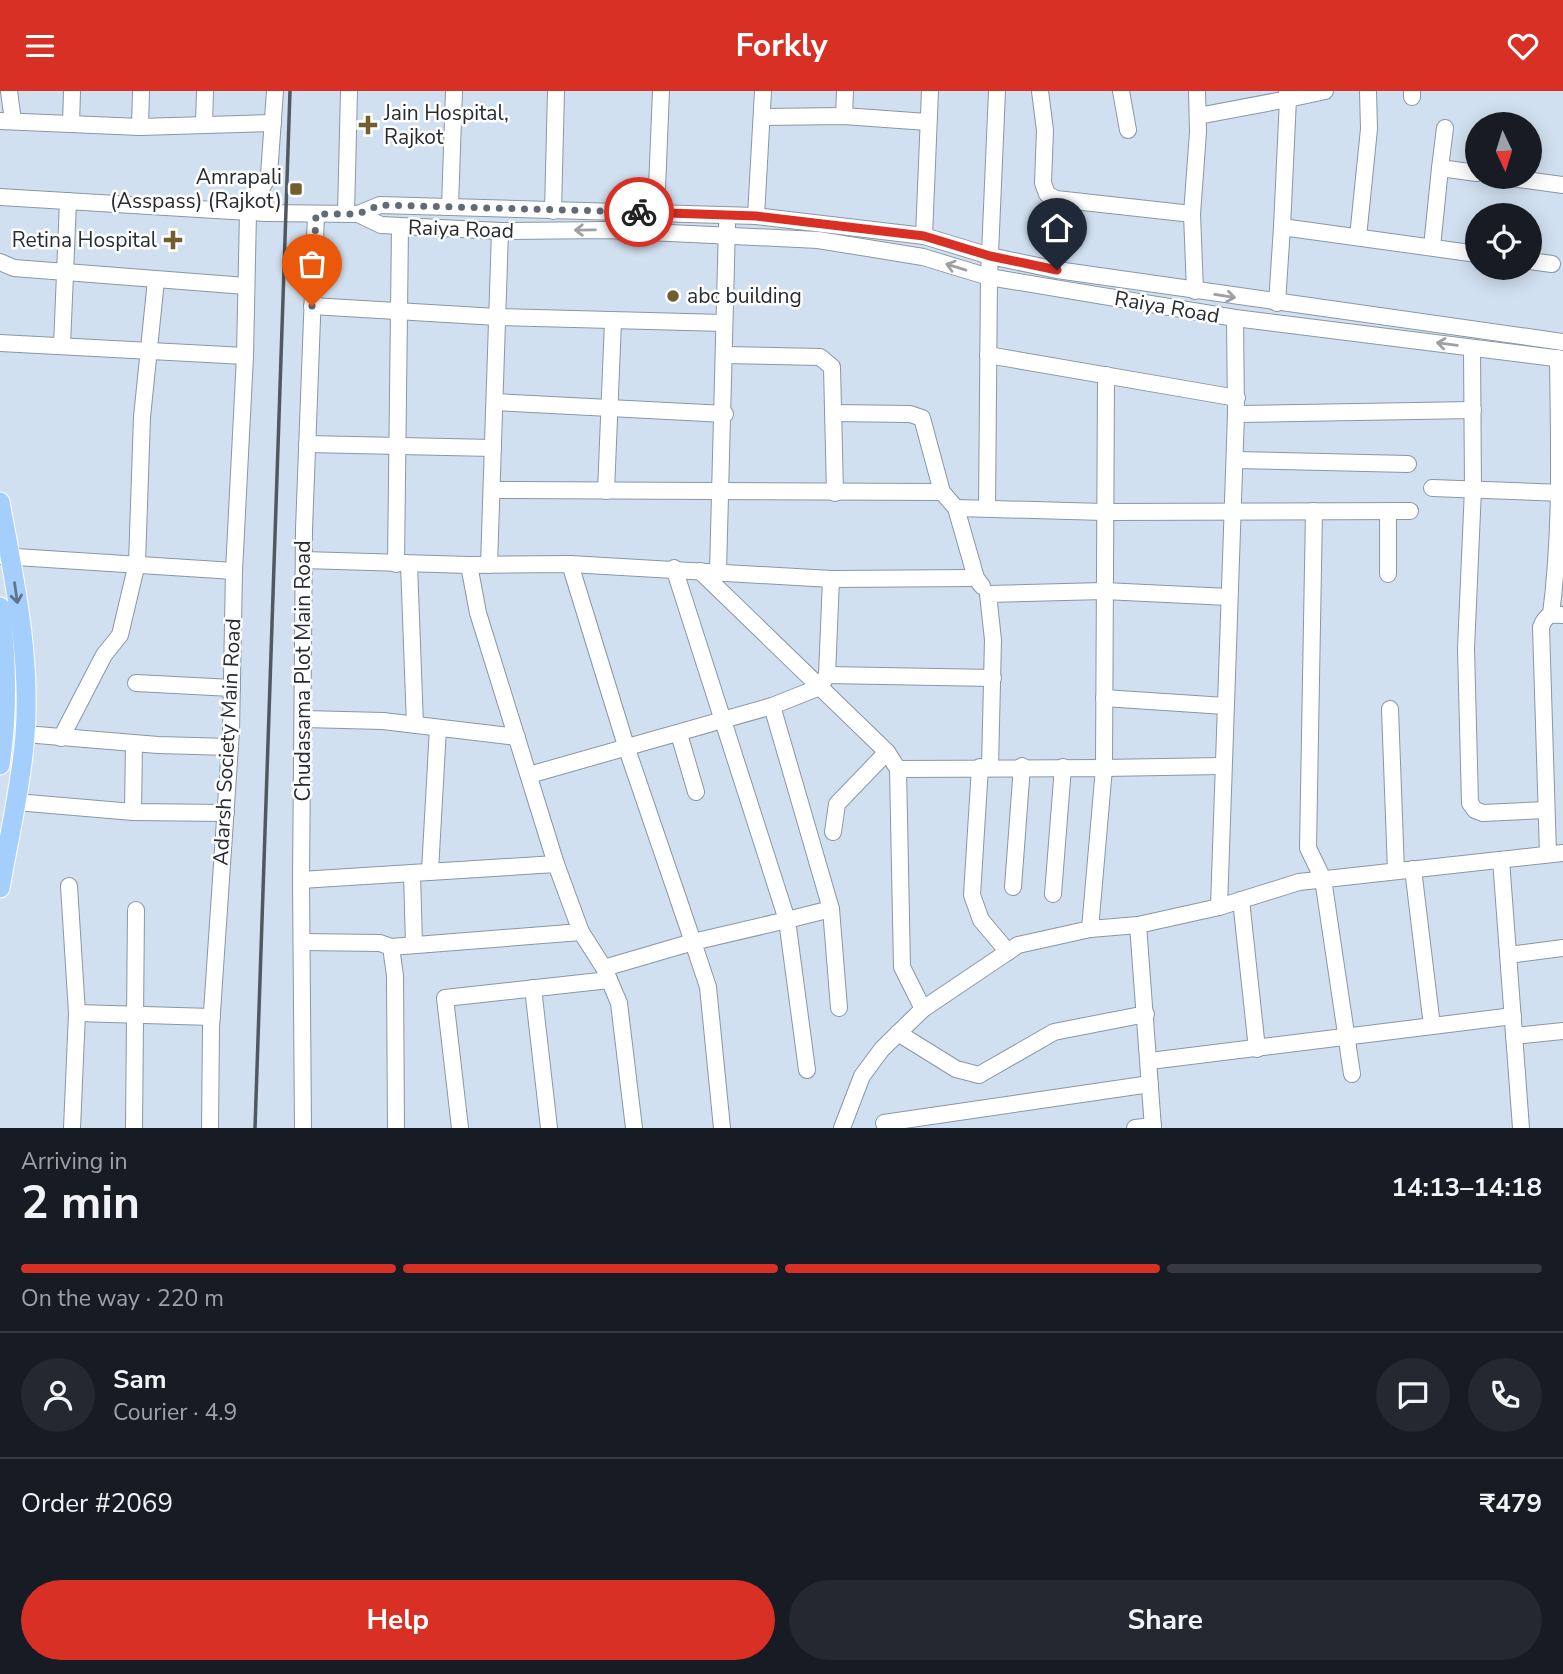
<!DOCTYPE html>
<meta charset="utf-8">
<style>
body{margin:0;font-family:"Nunito Sans",sans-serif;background:#242831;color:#f1f3f6;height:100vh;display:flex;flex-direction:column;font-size:26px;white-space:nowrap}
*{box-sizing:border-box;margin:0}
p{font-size:23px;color:#9ea1a6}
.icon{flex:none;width:38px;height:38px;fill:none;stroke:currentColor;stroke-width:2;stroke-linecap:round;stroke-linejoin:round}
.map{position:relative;height:1037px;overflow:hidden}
.side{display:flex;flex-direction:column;background:#171b24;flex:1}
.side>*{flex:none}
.needle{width:46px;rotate:176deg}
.controls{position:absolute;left:1465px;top:21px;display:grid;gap:14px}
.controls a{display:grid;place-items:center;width:77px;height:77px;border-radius:50%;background:#171b24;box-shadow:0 4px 18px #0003;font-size:35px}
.pin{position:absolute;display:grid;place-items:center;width:60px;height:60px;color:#fff;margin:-72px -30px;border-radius:50% 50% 50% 0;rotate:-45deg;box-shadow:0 0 7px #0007}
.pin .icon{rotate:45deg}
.courier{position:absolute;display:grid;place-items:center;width:70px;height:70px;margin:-35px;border:5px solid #d93025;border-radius:50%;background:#fff;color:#222;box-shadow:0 2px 9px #0007}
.overview em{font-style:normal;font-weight:700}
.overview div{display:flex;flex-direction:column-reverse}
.overview{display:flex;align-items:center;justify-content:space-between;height:119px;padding:0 21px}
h1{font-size:46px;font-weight:700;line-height:52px}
.bar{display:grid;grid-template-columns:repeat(4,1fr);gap:10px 7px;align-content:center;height:84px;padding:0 21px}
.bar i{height:9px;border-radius:5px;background:#363941}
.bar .active{background:#d93025}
.bar p{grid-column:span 4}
.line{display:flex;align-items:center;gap:18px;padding:0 21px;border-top:2px solid #363941}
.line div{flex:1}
.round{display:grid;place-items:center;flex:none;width:74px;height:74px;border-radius:37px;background:#242831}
.button{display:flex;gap:14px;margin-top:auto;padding:14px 21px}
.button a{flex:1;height:80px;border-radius:42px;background:#d93025;color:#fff;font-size:28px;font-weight:700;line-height:80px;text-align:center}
.button a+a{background:#242831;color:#f1f3f6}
header{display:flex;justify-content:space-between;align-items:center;height:91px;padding:0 21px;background:#d93025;color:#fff;font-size:32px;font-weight:700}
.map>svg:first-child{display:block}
</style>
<header><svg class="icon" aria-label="menu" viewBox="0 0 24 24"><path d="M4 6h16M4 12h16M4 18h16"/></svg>Forkly<svg class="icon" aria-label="heart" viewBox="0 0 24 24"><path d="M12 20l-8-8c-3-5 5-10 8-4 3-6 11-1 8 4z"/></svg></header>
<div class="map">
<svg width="1563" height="1037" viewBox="0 0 1563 1037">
<rect width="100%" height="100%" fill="#d1e0f0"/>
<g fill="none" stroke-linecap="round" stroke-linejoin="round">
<defs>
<g id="minor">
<path d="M9,0L13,30"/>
<path d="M1040,0L1045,39L1043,92L1047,103L1056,108L1192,123"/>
<path d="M1121,0L1128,39"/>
<path d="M1412,0V6"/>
<path d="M844,25L845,0"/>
<path d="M1198,25L1288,8L1287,0"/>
<path d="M762,26L844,25L927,31"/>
<path d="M0,30L140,36L273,32"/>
<path d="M71,33L72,0"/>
<path d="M204,33L205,0"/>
<path d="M140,36L141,0"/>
<path d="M1440,77L1445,37"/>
<path d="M1504,86L1563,94"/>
<path d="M0,106L265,122L358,123L380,114L756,125L924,145L990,165L1057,179L1563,251"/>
<path d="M450,115L454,0"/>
<path d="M553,120L556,0"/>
<path d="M656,121L661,0"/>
<path d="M346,123L349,0"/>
<path d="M358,123L381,134L500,140L607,139L818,149L923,166L989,186L1235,227L1563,268"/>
<path d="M756,125L763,0"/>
<path d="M1282,136L1288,8L1325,0"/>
<path d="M924,145L930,0"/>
<path d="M1358,146L1369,38L1368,0"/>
<path d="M1432,156L1440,77L1477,82"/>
<path d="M1530,170L1552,173"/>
<path d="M0,171L14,177L246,195"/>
<path d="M1195,200L1192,123L1198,41L1197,0"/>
<path d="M1277,212L1282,136L1477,163"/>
<path d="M312,215L497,226L724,232"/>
<path d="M0,252L245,265"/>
<path d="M62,255L68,110"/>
<path d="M1472,257L1473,398L1466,558L1470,712L1475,719L1483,722L1546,719"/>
<path d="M724,264L820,266L832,276L835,402"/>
<path d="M988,264L1237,307"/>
<path d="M1106,284L1104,677L1222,675"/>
<path d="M495,311L725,323"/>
<path d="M833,322L910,323L922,327L942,401L956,417L976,487L982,495"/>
<path d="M1236,323L1473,319"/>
<path d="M307,353L493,357"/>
<path d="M1235,369L1408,373"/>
<path d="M1432,397L1563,402"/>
<path d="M492,399L942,401"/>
<path d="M606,400L613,231"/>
<path d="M956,417L1104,421L1410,420"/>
<path d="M987,417L989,186L997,0"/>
<path d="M1314,420L1308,757L1323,788L1352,983"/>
<path d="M0,465L234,480"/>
<path d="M304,469L469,474"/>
<path d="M396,473L400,136"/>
<path d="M409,473L415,634"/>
<path d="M570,473L627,658L693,851L604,877L581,841"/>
<path d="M489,474L500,140"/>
<path d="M674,477L787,829L693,851L708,896L722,1037"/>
<path d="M700,480L887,661L898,678L902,876L923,918"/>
<path d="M718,481L727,134"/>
<path d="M1388,483V421"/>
<path d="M1551,523C1562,438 1559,353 1558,267"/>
<path d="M827,584L993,587"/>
<path d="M136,592L232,597"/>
<path d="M1104,607L1225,615"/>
<path d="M772,615L831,818L839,917"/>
<path d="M1390,618L1396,780"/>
<path d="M304,628L383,630L517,646"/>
<path d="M25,643L158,654L230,656"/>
<path d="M679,643L696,701"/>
<path d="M61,647L104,564L120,544L137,472L142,326L156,189"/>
<path d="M980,676L972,804L981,829L1008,861"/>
<path d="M990,676L993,549L988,503L1104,500L1229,506"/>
<path d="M898,678L1104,677L1090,838"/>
<path d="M529,684L772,615L820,596L827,584L831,488"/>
<path d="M16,711L133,721L226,722"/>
<path d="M133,721L134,652"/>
<path d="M833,741L837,713L887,661"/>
<path d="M1548,763L1541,536C1546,523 1551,523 1563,524"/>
<path d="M1501,769L1521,1037"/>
<path d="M556,773L478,522L469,474L570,473L831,488L976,487"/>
<path d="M1413,778L1432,935"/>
<path d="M430,780L438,637"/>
<path d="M412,782L414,854"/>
<path d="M301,789L556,773L581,841L391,856"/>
<path d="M69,795L77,922L212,926"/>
<path d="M1013,796L1022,675"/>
<path d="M1053,803L1063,676"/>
<path d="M1241,809L1257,958"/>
<path d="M1219,816L1236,323L1235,227"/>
<path d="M1138,834L1153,1037"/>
<path d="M302,851L380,852L391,856L395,885L396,1037"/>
<path d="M1508,864L1563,857"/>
<path d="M605,879L619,912L634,1037"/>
<path d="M533,897L549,1037"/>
<path d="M898,942L956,978L979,984L1054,941L1146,923"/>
<path d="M1514,945L1563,940"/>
<path d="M1150,970L1513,925"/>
<path d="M807,979L787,829L831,818"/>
<path d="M884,1032L1150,993"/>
<path d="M72,1037L77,922"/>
<path d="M134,1037L136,819"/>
<path d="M210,1037L211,936L231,640L234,480L245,265L248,121L269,84L275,0"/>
<path d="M303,1037L301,789L304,438L316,123"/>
<path d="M460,1037L445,907L609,889"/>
<path d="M842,1037L862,985L882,958L923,918L1018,854L1090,838L1138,834L1219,816L1299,791L1563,762"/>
<path d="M1135,1037L1153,1035"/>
</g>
<g id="major">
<path d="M0,411C14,487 31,565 25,644C21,695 9,746 0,797"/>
<path d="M0,516C7,569 8,622 0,674"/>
</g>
</defs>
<!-- minor casing -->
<use href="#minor" stroke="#8997a5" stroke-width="18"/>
<!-- major casing -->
<use href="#major" stroke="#fff" stroke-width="21"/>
<!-- minor -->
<use href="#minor" stroke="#fff" stroke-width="16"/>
<!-- major -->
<use href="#major" stroke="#a4cefb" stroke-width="19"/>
<!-- rail -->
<path stroke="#505860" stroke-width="3.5" d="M255,1037L290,0"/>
</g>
<!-- one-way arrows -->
<defs><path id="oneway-shaft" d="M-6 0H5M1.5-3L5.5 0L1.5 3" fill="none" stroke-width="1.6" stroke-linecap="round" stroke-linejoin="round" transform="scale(1.75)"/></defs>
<g stroke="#9ea0a3">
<use href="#oneway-shaft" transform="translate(585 139) rotate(179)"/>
<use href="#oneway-shaft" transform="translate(956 176) rotate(-163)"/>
<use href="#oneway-shaft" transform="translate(1225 205) rotate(9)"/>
<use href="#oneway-shaft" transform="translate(1447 253) rotate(-173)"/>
</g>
<use stroke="#5f758c" href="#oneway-shaft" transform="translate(16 502) rotate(82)"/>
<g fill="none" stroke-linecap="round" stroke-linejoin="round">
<!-- done -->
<path stroke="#626b74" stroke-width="7" stroke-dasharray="0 12.6" d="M312,215L316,123H358L380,114L639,121"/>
<!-- route -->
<path stroke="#d93025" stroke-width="9" d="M639,121L756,125L924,145L990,165L1057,179"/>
</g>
<!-- markers -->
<g fill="#725d2c" stroke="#fff" stroke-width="2.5">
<path d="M364.5 23.5h7v7h7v7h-7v7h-7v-7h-7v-7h7z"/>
<rect x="289" y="91" width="14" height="14" rx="3.5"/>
<path d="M169.5 138.5h7v7h7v7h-7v7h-7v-7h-7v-7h7z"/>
<circle cx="673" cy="205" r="7"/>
</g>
<g text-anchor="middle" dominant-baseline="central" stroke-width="5" stroke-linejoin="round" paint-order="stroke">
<!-- poi labels -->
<g font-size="21" fill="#272c32" stroke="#fff" text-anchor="start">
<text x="384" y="22">Jain Hospital,<tspan x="384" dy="24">Rajkot</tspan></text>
<text x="282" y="86" text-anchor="end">Amrapali<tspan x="282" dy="24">(Asspass) (Rajkot)</tspan></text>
<text x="157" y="149" text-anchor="end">Retina Hospital</text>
<text x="687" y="205">abc building</text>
</g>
<!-- street labels -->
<g font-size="21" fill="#272c32" stroke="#fff">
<text transform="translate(461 138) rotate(2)">Raiya Road</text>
<text transform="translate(1167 216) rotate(10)">Raiya Road</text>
<text transform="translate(303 580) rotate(-90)">Chudasama Plot Main Road</text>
<text transform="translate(227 651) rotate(-87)">Adarsh Society Main Road</text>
</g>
</g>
</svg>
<div class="controls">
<a><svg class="needle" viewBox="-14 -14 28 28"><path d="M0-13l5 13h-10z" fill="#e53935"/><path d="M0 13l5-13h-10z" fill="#9ea1a6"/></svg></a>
<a><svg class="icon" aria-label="locate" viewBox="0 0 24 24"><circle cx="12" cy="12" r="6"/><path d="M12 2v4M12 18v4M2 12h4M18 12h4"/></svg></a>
</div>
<div class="pin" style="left:312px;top:215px;background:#ea580c"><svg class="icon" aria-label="bag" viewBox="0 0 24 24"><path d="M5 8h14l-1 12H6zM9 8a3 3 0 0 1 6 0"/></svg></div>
<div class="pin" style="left:1057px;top:179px;background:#1f2937"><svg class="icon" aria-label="home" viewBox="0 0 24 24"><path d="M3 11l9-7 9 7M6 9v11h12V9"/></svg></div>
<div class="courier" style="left:639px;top:121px"><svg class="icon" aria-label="bike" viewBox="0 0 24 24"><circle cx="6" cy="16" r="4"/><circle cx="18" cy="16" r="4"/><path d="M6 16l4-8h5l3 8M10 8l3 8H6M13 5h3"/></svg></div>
</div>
<section class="side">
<div class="overview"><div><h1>2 min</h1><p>Arriving in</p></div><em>14:13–14:18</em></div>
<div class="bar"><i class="active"></i><i class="active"></i><i class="active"></i><i></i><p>On the way · 220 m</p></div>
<div class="line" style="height:126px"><a class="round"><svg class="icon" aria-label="person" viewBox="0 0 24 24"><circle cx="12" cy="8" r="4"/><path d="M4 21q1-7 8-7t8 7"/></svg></a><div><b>Sam</b><p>Courier · 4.9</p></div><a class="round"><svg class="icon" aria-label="chat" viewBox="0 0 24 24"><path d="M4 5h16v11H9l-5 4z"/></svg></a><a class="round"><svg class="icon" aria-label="phone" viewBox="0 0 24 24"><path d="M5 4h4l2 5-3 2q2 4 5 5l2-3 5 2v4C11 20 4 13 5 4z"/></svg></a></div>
<div class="line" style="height:91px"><div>Order #2069</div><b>₹479</b></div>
<div class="button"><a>Help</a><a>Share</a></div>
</section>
